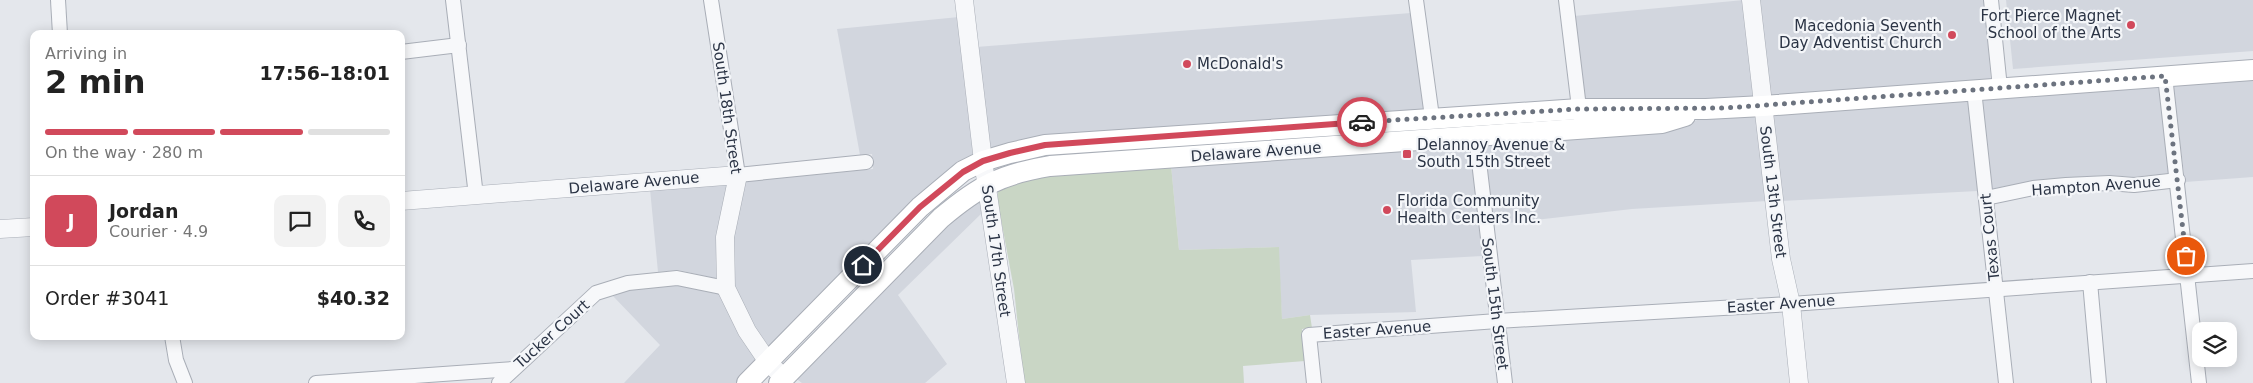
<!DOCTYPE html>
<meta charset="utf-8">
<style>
body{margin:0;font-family:"DejaVu Sans",sans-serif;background:#f2f2f2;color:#222;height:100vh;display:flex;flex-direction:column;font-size:19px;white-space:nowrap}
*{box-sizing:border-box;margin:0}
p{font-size:16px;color:#767676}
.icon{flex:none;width:28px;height:28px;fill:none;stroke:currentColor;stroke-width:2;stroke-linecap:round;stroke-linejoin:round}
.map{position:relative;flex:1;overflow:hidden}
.sheet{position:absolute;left:30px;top:30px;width:375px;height:310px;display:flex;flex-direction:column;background:#fff;border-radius:10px;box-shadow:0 2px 12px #0003}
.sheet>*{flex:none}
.buttons{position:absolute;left:2192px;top:322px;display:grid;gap:10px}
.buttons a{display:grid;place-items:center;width:45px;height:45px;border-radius:10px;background:#fff;box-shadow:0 2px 12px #0003;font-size:25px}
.pin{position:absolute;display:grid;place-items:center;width:42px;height:42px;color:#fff;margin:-21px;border:2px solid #fff;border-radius:50%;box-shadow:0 1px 5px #0007}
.courier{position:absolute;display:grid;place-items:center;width:50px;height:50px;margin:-25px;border:4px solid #d1495b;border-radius:50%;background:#fff;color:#222;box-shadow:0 1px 6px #0007}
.headline em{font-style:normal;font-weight:800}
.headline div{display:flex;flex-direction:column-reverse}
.headline{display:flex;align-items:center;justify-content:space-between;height:85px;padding:0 15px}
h1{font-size:32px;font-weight:800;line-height:38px}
.bar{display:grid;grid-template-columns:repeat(4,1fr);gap:8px 5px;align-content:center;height:60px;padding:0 15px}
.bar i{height:6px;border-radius:4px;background:#e0e0e0}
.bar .on{background:#d1495b}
.bar p{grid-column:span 4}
.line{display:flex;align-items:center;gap:12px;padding:0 15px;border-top:1px solid #e0e0e0}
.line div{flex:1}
.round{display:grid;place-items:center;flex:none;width:52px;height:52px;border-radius:10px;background:#f2f2f2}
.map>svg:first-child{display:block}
</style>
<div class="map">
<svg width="2253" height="383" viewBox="0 0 2253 383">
<rect width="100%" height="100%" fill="#e4e7ec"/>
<!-- built -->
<g fill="#d2d6de">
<path d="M1744,0L1756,99L1585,101L1574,16Z"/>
<path d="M1757,0H1984L1991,81L1769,98Z"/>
<path d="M2006,0H2253V51L2013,69Z"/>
<path d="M1411,13L1424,111L989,152L976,47Z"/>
<path d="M959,17L976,156L769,351L753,326L733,287L732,238L743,182L873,169L872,154L860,155L837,29Z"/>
<path d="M2253,77V177L2185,182L2173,83Z"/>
<path d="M2159,84L2170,173L2133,177L2109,175L2065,178L2032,181L1991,189L1981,97Z"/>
<path d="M1968,98L1978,191L1781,201L1770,113Z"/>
<path d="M1757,114L1767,201L1632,209L1492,225L1483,143L1662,131L1707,117Z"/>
<path d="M1470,144L1482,256L1411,260L1416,312L1310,315L1282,319L1278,247L1179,250L1171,165Z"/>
<path d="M729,183L719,279L678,270L658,272L650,189Z"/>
<path d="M981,196L984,211L898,295L947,364L925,383H802L794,377L945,223Z"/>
<path d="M676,285L722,295L759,361L737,383H624L660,345L613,296L629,290Z"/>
</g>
<!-- green -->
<path fill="#c9d6c5" d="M1171,165L1179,250L1279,247L1282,319L1310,315L1312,328L1302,329L1305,361L1243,366L1244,383H1024L1014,289L997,198L999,187L1023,178Z"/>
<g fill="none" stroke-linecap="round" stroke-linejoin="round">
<defs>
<g id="minor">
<path d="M58,0L60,34"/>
<path d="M453,0L476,196"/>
<path d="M711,0L738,175L866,162"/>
<path d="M1416,0L1432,117"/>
<path d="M1566,0L1580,116"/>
<path d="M1991,0L2000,88"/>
<path d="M401,52L459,45"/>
<path d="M2165,76L2199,383"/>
<path d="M1974,90L2006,383"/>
<path d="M1476,136L1505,383"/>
<path d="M1986,198L2033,188L2066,185L2109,183L2134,185L2178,180"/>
<path d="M2090,282L2099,383"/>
<path d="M172,336L176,360L185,383"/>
<path d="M316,383L513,369"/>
<path d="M499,383L596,293L628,283L677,278L726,288"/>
<path d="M1314,383L1309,335L1497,321L1791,304L2253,271"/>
</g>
<g id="tertiary">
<path d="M964,0L983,161L1016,383"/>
<path d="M1751,0L1781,259L1791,304L1799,383"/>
<path d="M401,201L738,175L725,237L726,288L747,331L768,362L784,378"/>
<path d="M0,229L34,227"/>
</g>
<g id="secondary">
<path d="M747,383L920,207L963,171L983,161L1010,153L1045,145L1579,109H1706L1763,106L2253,70"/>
<path d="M779,383L941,218C979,186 1001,174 1050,166L1662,123L1685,116"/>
</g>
</defs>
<!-- minor casing -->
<use href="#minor" stroke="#a9aeb7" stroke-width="16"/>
<!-- tertiary casing -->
<use href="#tertiary" stroke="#a9aeb7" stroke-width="19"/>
<!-- secondary casing -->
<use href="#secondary" stroke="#a9aeb7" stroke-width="22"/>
<!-- minor -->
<use href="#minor" stroke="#f7f8fa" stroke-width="14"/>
<!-- tertiary -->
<use href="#tertiary" stroke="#f7f8fa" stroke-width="18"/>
<!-- secondary -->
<use href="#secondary" stroke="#fff" stroke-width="20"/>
</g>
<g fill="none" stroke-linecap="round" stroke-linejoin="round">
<!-- done -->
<path stroke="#6c737f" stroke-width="5" stroke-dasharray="0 9" d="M1362,122L1579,109L1725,108L2165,76L2186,256"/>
<!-- route -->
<path stroke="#d1495b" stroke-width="6" d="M863,265L920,207L963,172L983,161L1010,153L1045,145L1362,122"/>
</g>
<!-- markers -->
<g fill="#d1495b" stroke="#f4f6f9" stroke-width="2">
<circle cx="2131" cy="25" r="5"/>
<circle cx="1952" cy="35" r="5"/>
<circle cx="1187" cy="64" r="5"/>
<rect x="1402" y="149" width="10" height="10" rx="2.5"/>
<circle cx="1387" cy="210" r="5"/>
</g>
<g text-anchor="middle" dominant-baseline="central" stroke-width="4.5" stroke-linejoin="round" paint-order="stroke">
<!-- poi labels -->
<g font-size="15" fill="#2b3445" stroke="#f4f6f9" text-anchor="start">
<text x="2121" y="16" text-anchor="end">Fort Pierce Magnet<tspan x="2121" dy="17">School of the Arts</tspan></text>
<text x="1942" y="26" text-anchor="end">Macedonia Seventh<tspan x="1942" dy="17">Day Adventist Church</tspan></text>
<text x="1197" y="64">McDonald's</text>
<text x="1417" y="145">Delannoy Avenue &amp;<tspan x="1417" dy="17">South 15th Street</tspan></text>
<text x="1397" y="201">Florida Community<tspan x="1397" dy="17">Health Centers Inc.</tspan></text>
</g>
<!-- street labels -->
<g font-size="15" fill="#2b3445" stroke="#f4f6f9">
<text transform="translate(727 108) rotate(82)">South 18th Street</text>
<text transform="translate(1256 152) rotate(-4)">Delaware Avenue</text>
<text transform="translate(634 183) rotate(-5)">Delaware Avenue</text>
<text transform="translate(2096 186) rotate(-4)">Hampton Avenue</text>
<text transform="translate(1773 192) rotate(83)">South 13th Street</text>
<text transform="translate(1990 237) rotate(-96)">Texas Court</text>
<text transform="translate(996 251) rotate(82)">South 17th Street</text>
<text transform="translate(1495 304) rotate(83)">South 15th Street</text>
<text transform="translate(1781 304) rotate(-4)">Easter Avenue</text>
<text transform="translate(1377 330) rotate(-4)">Easter Avenue</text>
<text transform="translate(552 334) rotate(-42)">Tucker Court</text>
</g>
</g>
</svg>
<div class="buttons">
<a><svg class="icon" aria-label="layers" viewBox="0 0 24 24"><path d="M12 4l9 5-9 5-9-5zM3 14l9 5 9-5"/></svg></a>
</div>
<div class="pin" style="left:2186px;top:256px;background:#ea580c"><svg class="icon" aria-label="bag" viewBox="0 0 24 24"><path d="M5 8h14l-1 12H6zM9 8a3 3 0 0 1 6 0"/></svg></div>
<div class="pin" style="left:863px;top:265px;background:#1f2937"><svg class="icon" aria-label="home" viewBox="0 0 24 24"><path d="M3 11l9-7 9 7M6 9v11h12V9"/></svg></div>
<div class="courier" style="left:1362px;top:122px"><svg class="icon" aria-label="car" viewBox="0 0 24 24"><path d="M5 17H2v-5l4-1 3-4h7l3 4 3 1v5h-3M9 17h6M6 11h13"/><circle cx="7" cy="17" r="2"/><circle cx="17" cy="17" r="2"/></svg></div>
<section class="sheet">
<div class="headline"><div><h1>2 min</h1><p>Arriving in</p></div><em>17:56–18:01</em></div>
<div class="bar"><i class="on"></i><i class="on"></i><i class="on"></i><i></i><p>On the way · 280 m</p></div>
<div class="line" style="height:90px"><b class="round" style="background:#d1495b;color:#fff">J</b><div><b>Jordan</b><p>Courier · 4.9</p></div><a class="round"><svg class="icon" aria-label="chat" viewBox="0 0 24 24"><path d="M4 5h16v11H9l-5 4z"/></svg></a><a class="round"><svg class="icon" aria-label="phone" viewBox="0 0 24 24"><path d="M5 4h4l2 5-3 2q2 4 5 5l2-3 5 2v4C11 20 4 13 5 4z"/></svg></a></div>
<div class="line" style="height:65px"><div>Order #3041</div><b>$40.32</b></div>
</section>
</div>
